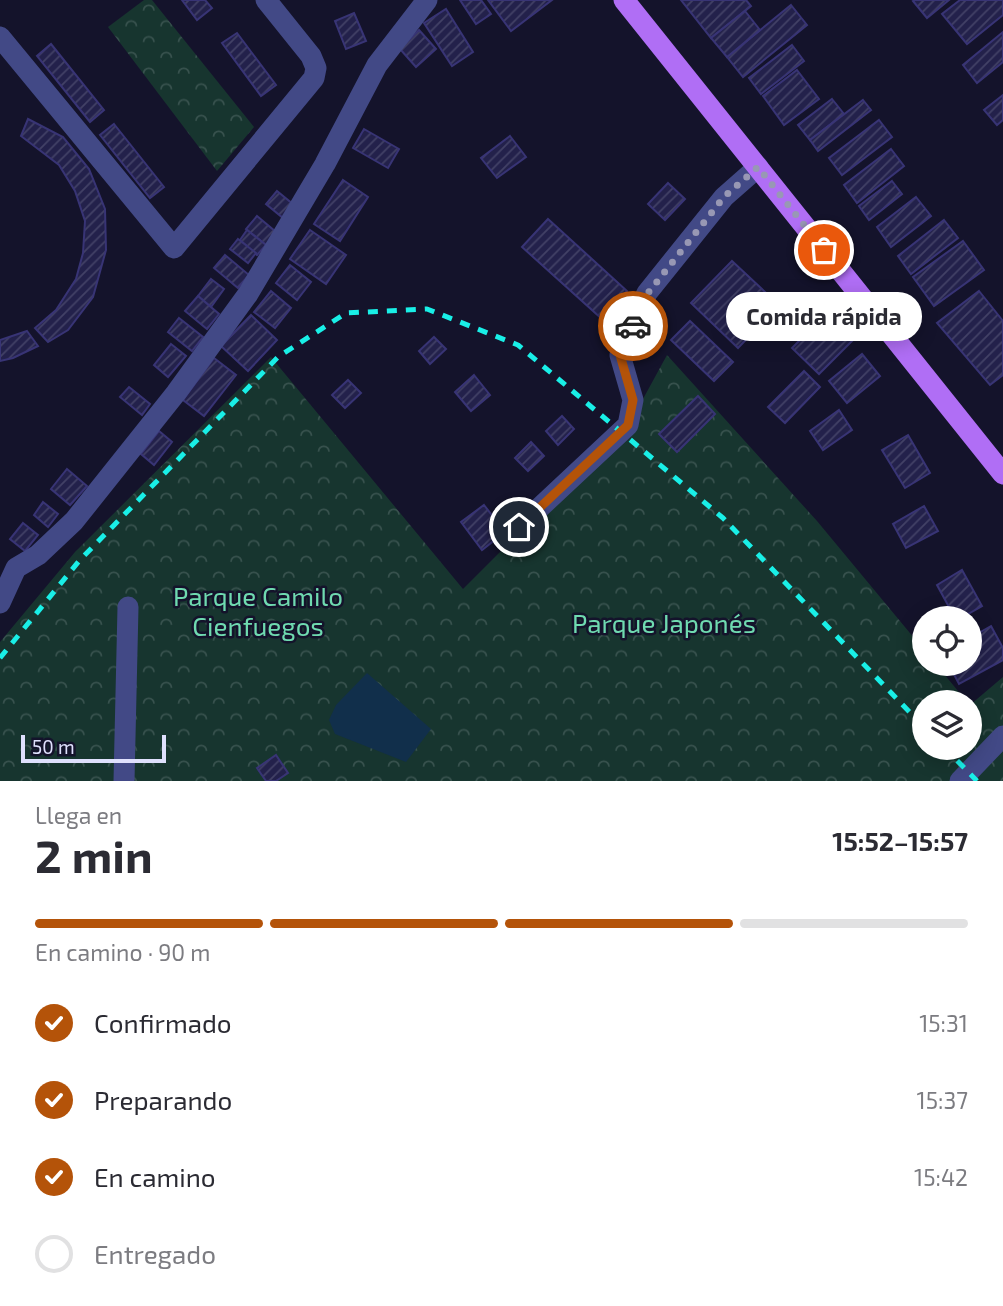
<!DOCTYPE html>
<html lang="es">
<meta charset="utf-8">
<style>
body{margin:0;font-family:"Exo 2",sans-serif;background:#f7f7f7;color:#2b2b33;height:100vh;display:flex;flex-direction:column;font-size:26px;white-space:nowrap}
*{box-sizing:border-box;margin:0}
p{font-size:23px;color:#7c7c81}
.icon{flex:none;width:38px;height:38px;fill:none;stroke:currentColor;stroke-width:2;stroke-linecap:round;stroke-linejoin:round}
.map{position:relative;height:781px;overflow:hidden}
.sheet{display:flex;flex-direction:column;background:#fff;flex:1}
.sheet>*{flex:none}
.tools{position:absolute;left:912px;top:606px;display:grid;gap:14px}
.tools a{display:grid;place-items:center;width:70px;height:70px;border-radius:50%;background:#fff;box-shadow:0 4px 18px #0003;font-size:35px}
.scale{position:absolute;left:21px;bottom:18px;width:145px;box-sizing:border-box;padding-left:7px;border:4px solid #dfe0fd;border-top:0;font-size:19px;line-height:24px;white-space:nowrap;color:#dfe0fd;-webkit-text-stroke:5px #14132b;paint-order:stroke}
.pin{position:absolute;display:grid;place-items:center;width:60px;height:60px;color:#fff;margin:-30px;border:4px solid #fff;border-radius:50%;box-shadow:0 2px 7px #0007}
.courier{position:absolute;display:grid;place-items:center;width:70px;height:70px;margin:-35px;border:5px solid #b45309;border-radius:50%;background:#fff;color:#222;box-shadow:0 2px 9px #0007}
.bubble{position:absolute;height:49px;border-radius:24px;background:#fff;box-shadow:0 4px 18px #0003;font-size:23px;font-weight:700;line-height:49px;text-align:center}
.head em{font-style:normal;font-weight:700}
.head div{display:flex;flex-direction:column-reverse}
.head{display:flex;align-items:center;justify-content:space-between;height:119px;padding:0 35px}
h1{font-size:46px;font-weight:700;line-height:52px}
.bar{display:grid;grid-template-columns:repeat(4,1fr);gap:10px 7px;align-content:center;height:84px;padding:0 35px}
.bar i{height:9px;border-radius:5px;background:#e1e1e2}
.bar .current{background:#b45309}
.bar p{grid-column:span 4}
ol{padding:0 35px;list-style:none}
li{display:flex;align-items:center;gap:21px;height:77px}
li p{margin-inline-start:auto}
li .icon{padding:7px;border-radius:50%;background:#b45309;color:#fff;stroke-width:4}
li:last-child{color:#7c7c81}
li i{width:38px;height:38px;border:4px solid #e1e1e2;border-radius:50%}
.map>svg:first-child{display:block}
</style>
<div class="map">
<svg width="1003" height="781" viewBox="0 0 1003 781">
<defs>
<pattern id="park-crowns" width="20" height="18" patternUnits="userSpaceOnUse" patternTransform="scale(1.75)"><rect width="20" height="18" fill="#17352f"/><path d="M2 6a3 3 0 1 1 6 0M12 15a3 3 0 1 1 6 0" fill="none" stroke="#38524e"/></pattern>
<pattern id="building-hatch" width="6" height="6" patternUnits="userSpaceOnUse" patternTransform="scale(1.75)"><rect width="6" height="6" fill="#23214b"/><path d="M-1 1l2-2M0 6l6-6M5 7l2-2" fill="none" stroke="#424166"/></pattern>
</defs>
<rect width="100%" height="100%" fill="#14132b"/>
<!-- park -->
<g fill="url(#park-crowns)">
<path d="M144,0H152L254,127L217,171L108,27Z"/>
<path d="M667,355L817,521L924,650V663H935L967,702H924V747H970V705L1003,677V781H0V642L75,552L271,357L463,589L631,421Z"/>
</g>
<!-- water -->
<path fill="#112f4b" d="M367,673L431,729L406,762L335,734L329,720L336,705Z"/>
<!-- building -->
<g fill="url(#building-hatch)" stroke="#383475" stroke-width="2">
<path d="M182,0H205L212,8L197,20Z"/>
<path d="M460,0H481L491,14L476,24Z"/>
<path d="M488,0H552L511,31Z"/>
<path d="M681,0H746L751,6L711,38Z"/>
<path d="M915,0H949L927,18L913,1Z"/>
<path d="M960,0H1003V15L967,44L942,14Z"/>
<path d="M791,5L807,25L743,77L727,57Z"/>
<path d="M446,9L473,52L452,66L424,23Z"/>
<path d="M745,11L760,30L727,57L711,38Z"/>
<path d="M354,13L366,41L346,49L335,21Z"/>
<path d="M419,30L436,49L416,67L400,49Z"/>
<path d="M1003,32V62L977,83L963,65Z"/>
<path d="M237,33L276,85L261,96L222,43Z"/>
<path d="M51,44L104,110L90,122L37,56Z"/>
<path d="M792,45L804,61L761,94L749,78Z"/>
<path d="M797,70L819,99L784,125L763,96Z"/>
<path d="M1003,95V120L997,125L984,110Z"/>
<path d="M832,99L844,114L810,140L798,125Z"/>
<path d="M863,100L871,110L818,151L810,140Z"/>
<path d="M28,119L63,137L89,169L105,209L106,250L93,297L68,330L48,342L35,328L56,310L76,279L83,253L85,221L75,191L59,165L21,136Z"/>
<path d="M879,120L892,137L842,175L829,158Z"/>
<path d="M114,124L164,187L150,198L100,135Z"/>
<path d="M364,129L399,149L388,168L353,148Z"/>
<path d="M510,136L526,157L497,178L481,158Z"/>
<path d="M891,149L904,166L857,203L844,185Z"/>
<path d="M343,180L368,197L340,241L314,224Z"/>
<path d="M892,181L902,194L869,220L859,206Z"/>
<path d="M668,183L685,199L665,220L648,204Z"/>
<path d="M277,191L294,205L283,218L266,204Z"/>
<path d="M916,197L931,216L891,247L877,227Z"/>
<path d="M257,216L276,232L266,245L246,229Z"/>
<path d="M548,219L627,291L602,319L522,247Z"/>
<path d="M944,220L958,238L911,274L898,256Z"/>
<path d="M247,230L266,245L257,255L240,240Z"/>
<path d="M310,230L346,255L326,284L290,259Z"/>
<path d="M238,239L256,253L248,263L230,249Z"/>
<path d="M963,241L984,270L934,306L913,277Z"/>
<path d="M225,255L249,275L238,288L214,268Z"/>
<path d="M732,261L779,305L738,348L691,303Z"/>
<path d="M290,265L311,282L297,300L276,283Z"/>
<path d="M211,279L224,289L211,307L198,296Z"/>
<path d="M271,291L291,308L275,328L254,312Z"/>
<path d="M979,291L1003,321V375L990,385L937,323Z"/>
<path d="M198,296L219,314L207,329L185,311Z"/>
<path d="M828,312L855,338L819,374L792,348Z"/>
<path d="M251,315L277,340L248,371L221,346Z"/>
<path d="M179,318L203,337L192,351L168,332Z"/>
<path d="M690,321L733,362L714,381L671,340Z"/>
<path d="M27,331L38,346L13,358L0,361V340Z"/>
<path d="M434,337L446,349L430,364L419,351Z"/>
<path d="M171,344L186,356L168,377L154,365Z"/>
<path d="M862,354L880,376L847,403L829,381Z"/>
<path d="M214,358L236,375L204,416L183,400Z"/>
<path d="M804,371L820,387L785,423L768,407Z"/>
<path d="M474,375L490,395L471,411L455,392Z"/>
<path d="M348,380L361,393L345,408L332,395Z"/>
<path d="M129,387L150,404L142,415L120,397Z"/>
<path d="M698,396L715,414L677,452L659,434Z"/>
<path d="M839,410L852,430L823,450L810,431Z"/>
<path d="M562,416L574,429L558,445L546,431Z"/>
<path d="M159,431L172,442L154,465L141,454Z"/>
<path d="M908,435L930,473L905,488L882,450Z"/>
<path d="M531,442L544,456L528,471L515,458Z"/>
<path d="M67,469L87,486L70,505L51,489Z"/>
<path d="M43,502L58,514L48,527L34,515Z"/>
<path d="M484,505L505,532L482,550L461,522Z"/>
<path d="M924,506L938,531L906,548L893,524Z"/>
<path d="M23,523L38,535L25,551L10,539Z"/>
<path d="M962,570L982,606L961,618H955L937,585Z"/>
<path d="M991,626L1003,648V660L959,684L948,663H970V638Z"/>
<path d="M276,755L288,773L276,781H266L257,768Z"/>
</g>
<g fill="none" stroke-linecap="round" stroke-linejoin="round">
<!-- minor -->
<g stroke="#424986" stroke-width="21">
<path d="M0,37L174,248L314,78L316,68L311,56L266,0"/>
<path d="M519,527L628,425L633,400L620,355L647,293L724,197L758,167"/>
<path d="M0,603L16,568L38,555L74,521L176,393L248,294L325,164L377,65L427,0"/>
<path d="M124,781L128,607"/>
<path d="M960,781L1003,736"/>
</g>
<!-- major -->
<path stroke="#b06ef5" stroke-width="21" d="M624,0L1003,474"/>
<!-- rail -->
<g stroke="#19efe7" stroke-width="5" stroke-dasharray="10 9" stroke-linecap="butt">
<path d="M0,658L79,561L278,357L346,313L427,309L518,345L723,518L924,727"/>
<path d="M944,747L977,781"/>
</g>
</g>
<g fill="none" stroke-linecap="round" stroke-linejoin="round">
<!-- done -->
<path stroke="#9898b4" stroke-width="7" stroke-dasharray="0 12.6" d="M633,326L648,293L724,197L758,167L824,250"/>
<!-- route -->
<path stroke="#b45309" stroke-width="9" d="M519,527L628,425L633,400L620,355L633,326"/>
</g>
<g text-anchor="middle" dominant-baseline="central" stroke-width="5" stroke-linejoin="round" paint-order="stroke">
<!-- park labels -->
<g font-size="26" fill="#6fdab0" stroke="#14132b">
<text x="258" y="595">Parque Camilo<tspan x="258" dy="30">Cienfuegos</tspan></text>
<text x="664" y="622">Parque Japonés</text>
</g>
</g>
</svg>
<div class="tools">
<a><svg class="icon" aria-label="locate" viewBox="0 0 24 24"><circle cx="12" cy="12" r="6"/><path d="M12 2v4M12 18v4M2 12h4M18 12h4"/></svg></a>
<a><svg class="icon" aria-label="layers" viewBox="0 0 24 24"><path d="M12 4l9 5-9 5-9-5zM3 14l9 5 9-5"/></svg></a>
</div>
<div class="scale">50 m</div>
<div class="pin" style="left:824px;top:250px;background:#ea580c"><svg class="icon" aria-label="bag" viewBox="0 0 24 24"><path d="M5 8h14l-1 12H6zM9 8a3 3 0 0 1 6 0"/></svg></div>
<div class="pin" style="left:519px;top:527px;background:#1f2937"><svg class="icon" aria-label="home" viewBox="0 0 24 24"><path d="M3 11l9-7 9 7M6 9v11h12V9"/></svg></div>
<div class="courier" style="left:633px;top:326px"><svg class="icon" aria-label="car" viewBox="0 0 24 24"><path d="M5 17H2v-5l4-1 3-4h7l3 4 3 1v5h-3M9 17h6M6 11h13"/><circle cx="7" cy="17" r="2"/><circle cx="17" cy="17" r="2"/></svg></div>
<div class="bubble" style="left:726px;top:292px;width:196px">Comida rápida</div>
</div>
<section class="sheet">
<div class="head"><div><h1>2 min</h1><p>Llega en</p></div><em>15:52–15:57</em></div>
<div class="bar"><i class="current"></i><i class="current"></i><i class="current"></i><i></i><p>En camino · 90 m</p></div>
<ol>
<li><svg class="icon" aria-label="check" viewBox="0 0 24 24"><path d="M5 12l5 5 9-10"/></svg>Confirmado<p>15:31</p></li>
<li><svg class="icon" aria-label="check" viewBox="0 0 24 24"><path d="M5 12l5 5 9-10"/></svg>Preparando<p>15:37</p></li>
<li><svg class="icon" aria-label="check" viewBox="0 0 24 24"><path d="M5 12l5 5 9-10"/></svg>En camino<p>15:42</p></li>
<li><i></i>Entregado</li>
</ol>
</section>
